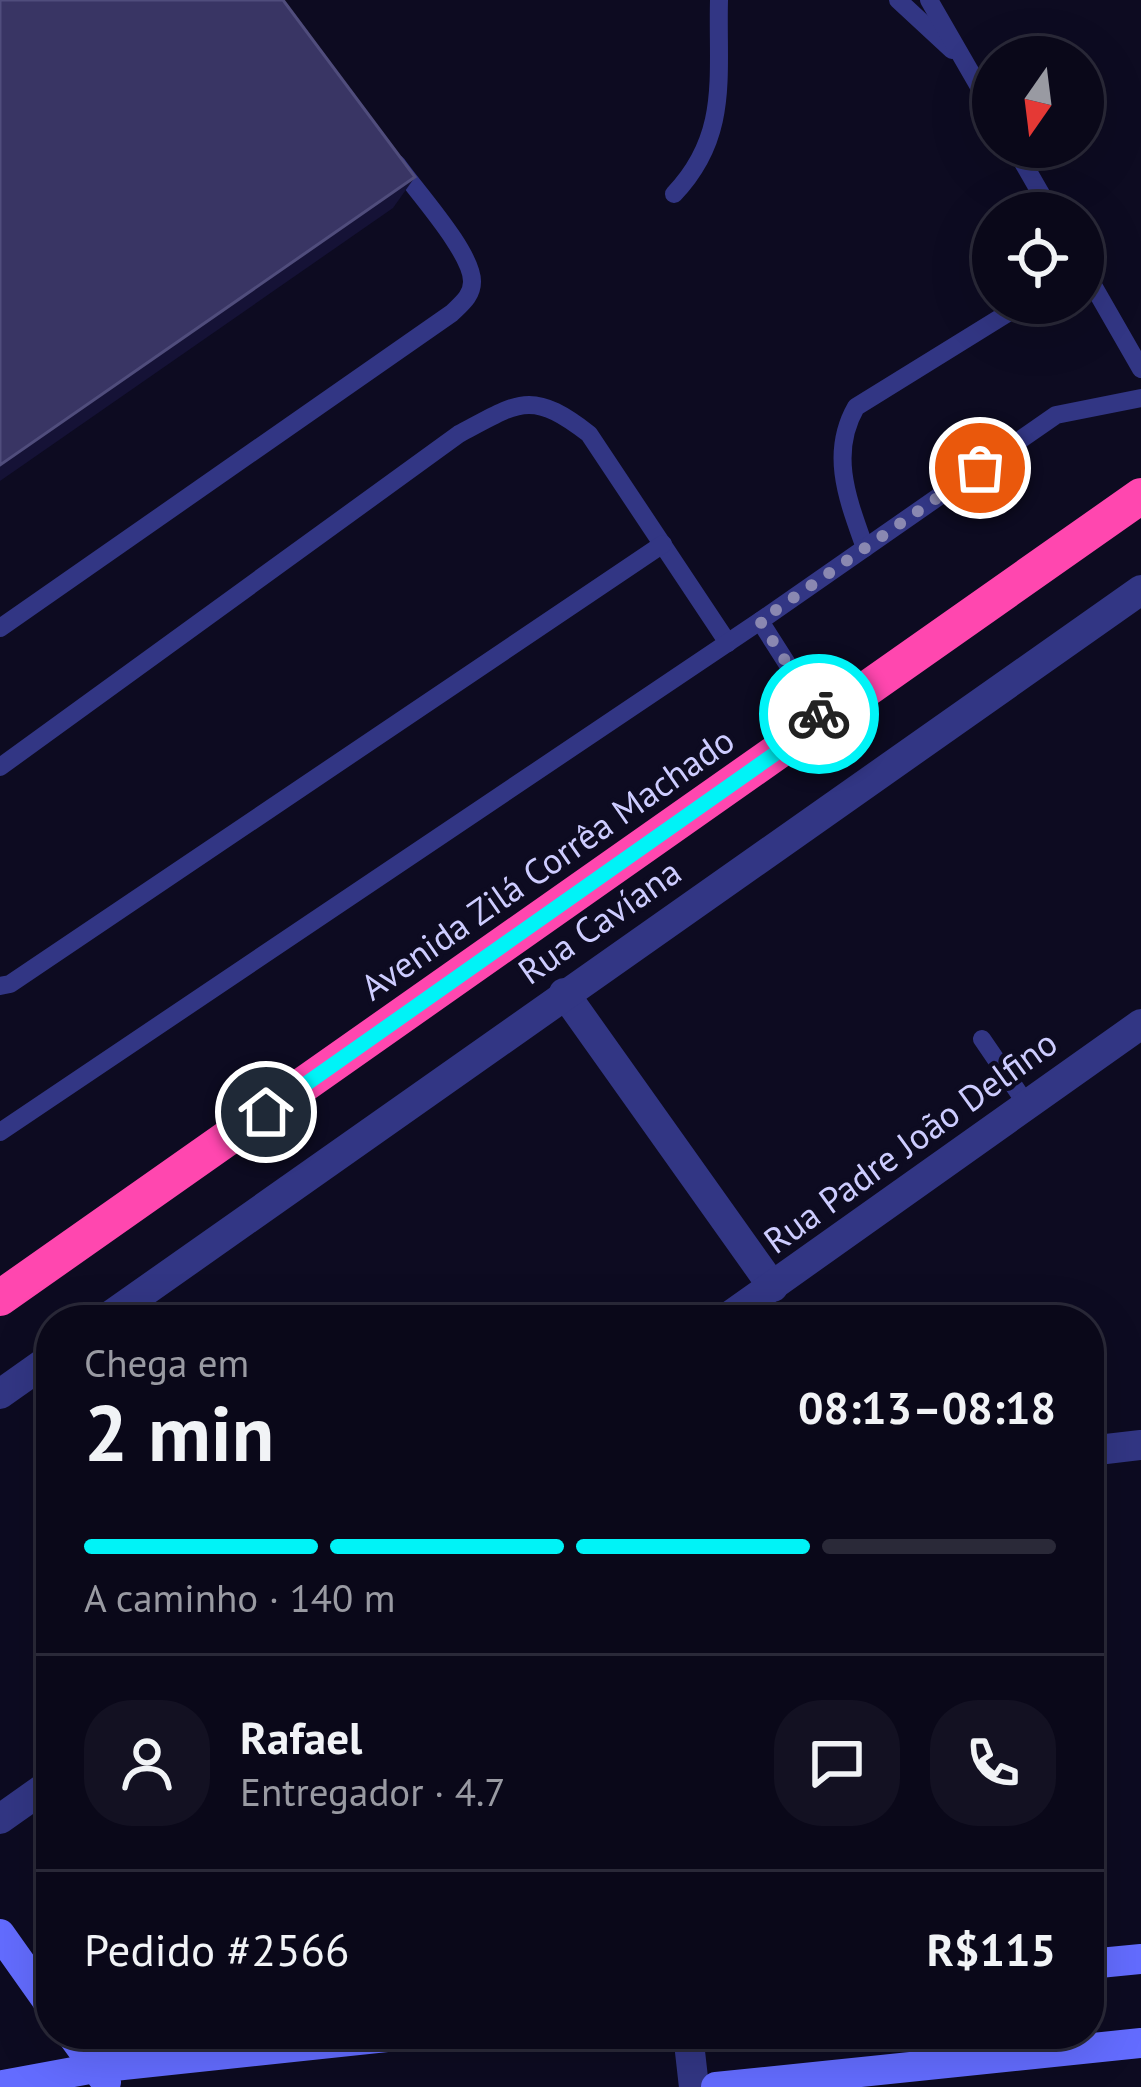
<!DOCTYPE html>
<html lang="pt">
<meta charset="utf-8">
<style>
body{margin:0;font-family:"PT Sans",sans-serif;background:#131122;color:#f1f3f6;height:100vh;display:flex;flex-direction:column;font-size:45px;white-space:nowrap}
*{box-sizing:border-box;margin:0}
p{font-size:39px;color:#999aa2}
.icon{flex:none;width:66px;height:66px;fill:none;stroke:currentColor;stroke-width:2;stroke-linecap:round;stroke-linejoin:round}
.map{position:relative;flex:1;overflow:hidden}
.panel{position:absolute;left:36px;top:1305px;width:1068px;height:744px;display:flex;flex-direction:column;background:#0a0819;border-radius:48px;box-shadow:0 12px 48px #0002,0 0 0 3px #2a2938}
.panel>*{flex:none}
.needle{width:78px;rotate:194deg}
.tools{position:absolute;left:972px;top:36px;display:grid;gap:24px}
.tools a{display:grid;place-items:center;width:132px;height:132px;border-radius:50%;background:#0a0819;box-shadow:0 12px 48px #0002,0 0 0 3px #2a2938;font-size:60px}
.pin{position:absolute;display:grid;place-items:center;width:102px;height:102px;color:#fff;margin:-51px;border:6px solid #fff;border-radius:50%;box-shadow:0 3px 12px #0007}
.courier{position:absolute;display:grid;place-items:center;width:120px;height:120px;margin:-60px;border:9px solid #00f3f7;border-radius:50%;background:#fff;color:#222;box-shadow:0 3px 15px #0007}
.overview em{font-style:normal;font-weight:600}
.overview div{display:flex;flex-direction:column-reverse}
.overview{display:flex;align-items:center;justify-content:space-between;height:204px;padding:0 48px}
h1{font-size:78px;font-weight:600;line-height:90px}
.bar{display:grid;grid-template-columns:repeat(4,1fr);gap:18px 12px;align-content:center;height:144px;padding:0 48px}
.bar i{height:15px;border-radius:9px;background:#2a2938}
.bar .active{background:#00f3f7}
.bar p{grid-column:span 4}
.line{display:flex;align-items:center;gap:30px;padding:0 48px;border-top:3px solid #2a2938}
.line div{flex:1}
.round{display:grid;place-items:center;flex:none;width:126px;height:126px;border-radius:48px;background:#131122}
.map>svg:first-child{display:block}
</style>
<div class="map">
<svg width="1141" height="2087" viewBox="0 0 1141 2087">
<rect width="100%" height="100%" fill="#0d0b21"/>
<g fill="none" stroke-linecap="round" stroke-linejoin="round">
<!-- lane -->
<g stroke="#323684" stroke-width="18">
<path d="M898,0L952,50"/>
<path d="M929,0L993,111"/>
<path d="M1014,147L1052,213"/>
<path d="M674,194C730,135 717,76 719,0"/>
<path d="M1083,268L1141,369"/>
<path d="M865,548C848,500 829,454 856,407L1024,303"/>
<path d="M760,621L823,720"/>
<path d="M0,628L452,313C461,304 472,296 472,282C473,253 415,190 397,164"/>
<path d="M0,767L459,434C519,402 531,389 589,434L728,643"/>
<path d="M0,986L10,984L663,544"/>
<path d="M982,1039L1027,1105"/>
<path d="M0,1132L760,621L1056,415L1141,398"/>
</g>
<!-- street -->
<g stroke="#323684" stroke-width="30">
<path d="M564,993L773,1287"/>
<path d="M104,1320L1141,590"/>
<path d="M724,1320L1141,1024"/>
<path d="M0,1394L51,1358"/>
<path d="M1089,1451L1141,1445"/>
<path d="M0,1819L51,1783"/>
<path d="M688,2034L694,2087"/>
</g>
<!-- secondary -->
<g stroke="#636cff" stroke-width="30">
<path d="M0,1934L51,2006"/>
<path d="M1089,1964L1141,1959"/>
<path d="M71,2034L106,2082"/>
<path d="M3,2085L95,2068L415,2034"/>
<path d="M716,2087L1141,2043"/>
</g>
<!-- highway -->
<path stroke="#ff47af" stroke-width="36" d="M0,1298L1141,496"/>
</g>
<!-- shaded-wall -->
<path fill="#151236" d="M415,177L393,208L0,481V465Z"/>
<!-- building -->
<path fill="#393564" stroke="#504d7c" stroke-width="3" d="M0,0H283L415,177L0,465Z"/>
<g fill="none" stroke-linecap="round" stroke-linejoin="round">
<!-- done -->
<path stroke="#8a88b1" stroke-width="12" stroke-dasharray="0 21.6" d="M819,714L760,621L980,468"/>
<!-- route -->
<path stroke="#00f3f7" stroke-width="15" d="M266,1112L823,720L819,714"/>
</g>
<g text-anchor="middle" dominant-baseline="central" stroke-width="9" stroke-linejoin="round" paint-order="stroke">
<!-- street labels -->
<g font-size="36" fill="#cdccff" stroke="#0d0b21">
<text transform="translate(547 863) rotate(-35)">Avenida Zilá Corrêa Machado</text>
<text transform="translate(599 921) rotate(-35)">Rua Cavíana</text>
<text transform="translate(910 1141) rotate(-36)">Rua Padre João Delfino</text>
</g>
</g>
</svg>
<div class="tools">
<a><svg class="needle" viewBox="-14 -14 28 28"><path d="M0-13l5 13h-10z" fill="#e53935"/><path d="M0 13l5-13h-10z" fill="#999aa2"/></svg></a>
<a><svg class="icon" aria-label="locate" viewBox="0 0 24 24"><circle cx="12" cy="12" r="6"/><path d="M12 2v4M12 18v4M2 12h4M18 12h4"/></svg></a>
</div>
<div class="pin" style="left:980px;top:468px;background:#ea580c"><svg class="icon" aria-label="bag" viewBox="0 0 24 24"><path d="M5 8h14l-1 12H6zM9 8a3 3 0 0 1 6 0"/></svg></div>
<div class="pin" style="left:266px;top:1112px;background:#1f2937"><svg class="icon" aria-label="home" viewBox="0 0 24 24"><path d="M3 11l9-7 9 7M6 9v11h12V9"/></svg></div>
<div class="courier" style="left:819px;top:714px"><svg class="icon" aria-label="bike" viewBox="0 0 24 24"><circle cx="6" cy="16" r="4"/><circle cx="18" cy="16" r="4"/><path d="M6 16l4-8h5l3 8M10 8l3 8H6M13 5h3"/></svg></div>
<section class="panel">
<div class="overview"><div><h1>2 min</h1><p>Chega em</p></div><em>08:13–08:18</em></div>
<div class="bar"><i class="active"></i><i class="active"></i><i class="active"></i><i></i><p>A caminho · 140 m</p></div>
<div class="line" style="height:216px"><a class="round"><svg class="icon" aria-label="person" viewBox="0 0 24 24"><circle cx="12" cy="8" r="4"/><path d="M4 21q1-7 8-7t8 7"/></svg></a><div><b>Rafael</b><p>Entregador · 4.7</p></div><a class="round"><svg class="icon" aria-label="chat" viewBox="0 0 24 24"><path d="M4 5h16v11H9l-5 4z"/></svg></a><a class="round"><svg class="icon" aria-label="phone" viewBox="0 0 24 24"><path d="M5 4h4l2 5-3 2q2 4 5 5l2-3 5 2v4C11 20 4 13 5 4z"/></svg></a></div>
<div class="line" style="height:156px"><div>Pedido #2566</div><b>R$115</b></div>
</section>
</div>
